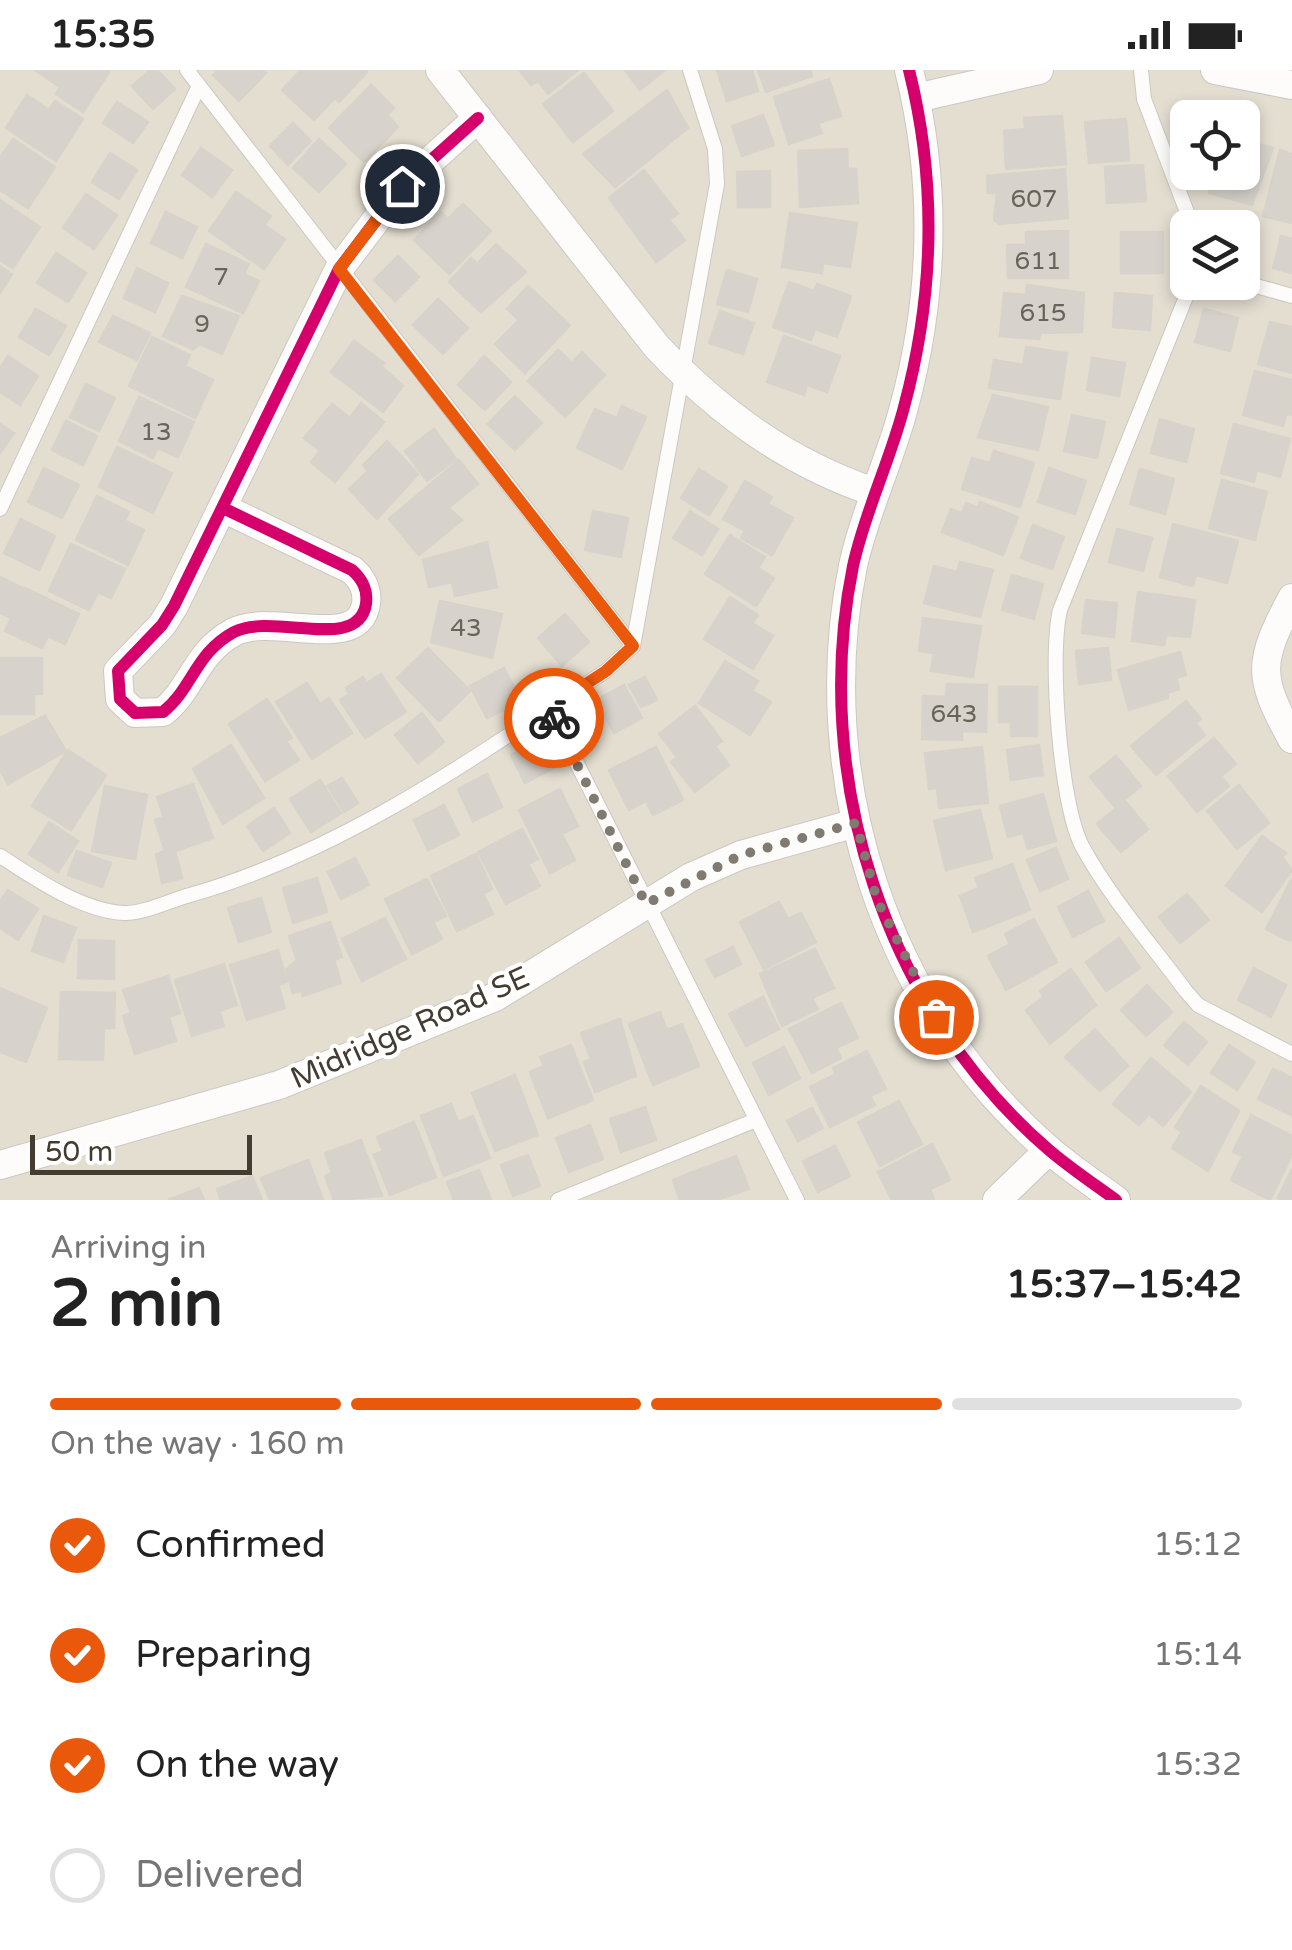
<!DOCTYPE html>
<meta charset="utf-8">
<style>
body{margin:0;font-family:"Varela Round",sans-serif;background:#f2f2f2;color:#222;height:100vh;display:flex;flex-direction:column;font-size:38px;white-space:nowrap}
*{box-sizing:border-box;margin:0}
p{font-size:32px;color:#767676}
.icon{flex:none;width:55px;height:55px;fill:none;stroke:currentColor;stroke-width:2;stroke-linecap:round;stroke-linejoin:round}
.map{position:relative;height:1130px;overflow:hidden}
.drawer{display:flex;flex-direction:column;background:#fff;flex:1}
.drawer>*{flex:none}
.tools{position:absolute;left:1170px;top:30px;display:grid;gap:20px}
.tools a{display:grid;place-items:center;width:90px;height:90px;border-radius:15px;background:#fff;box-shadow:0 5px 15px #0003;font-size:50px}
.scale{position:absolute;left:30px;bottom:25px;width:222px;box-sizing:border-box;padding-left:10px;border:5px solid #443c31;border-top:0;font-size:28px;line-height:35px;white-space:nowrap;color:#443c31;-webkit-text-stroke:8px #fff;paint-order:stroke}
.pin{position:absolute;display:grid;place-items:center;width:85px;height:85px;color:#fff;margin:-42px;border:5px solid #fff;border-radius:50%;box-shadow:0 2px 10px #0007}
.courier{position:absolute;display:grid;place-items:center;width:100px;height:100px;margin:-50px;border:8px solid #ea580c;border-radius:50%;background:#fff;color:#222;box-shadow:0 2px 12px #0007}
.head em{font-style:normal;font-weight:700}
.head div{display:flex;flex-direction:column-reverse}
.head{display:flex;align-items:center;justify-content:space-between;height:170px;padding:0 50px}
h1{font-size:65px;font-weight:700;line-height:75px}
.bar{display:grid;grid-template-columns:repeat(4,1fr);gap:15px 10px;align-content:center;height:120px;padding:0 50px}
.bar i{height:12px;border-radius:8px;background:#e0e0e0}
.bar .current{background:#ea580c}
.bar p{grid-column:span 4}
ol{padding:0 50px;list-style:none}
li{display:flex;align-items:center;gap:30px;height:110px}
li p{margin-inline-start:auto}
li .icon{padding:10px;border-radius:50%;background:#ea580c;color:#fff;stroke-width:4}
li:last-child{color:#767676}
li i{width:55px;height:55px;border:5px solid #e0e0e0;border-radius:50%}
.status{display:flex;justify-content:space-between;align-items:center;height:70px;padding:0 50px;background:#fff;direction:ltr}
.status svg{height:28px;fill:currentColor}
.map>svg:first-child{display:block}
</style>
<div class="status"><b>15:35</b><svg viewBox="0 0 49 12"><path d="M0 12V9h3v3zM5 12V6h3v6zM10 12V3h3v9zM15 12V0h3v12zM26 1h20v11H26zM47 4h2v5h-2z"/></svg></div>
<div class="map">
<svg width="1292" height="1130" viewBox="0 0 1292 1130">
<rect width="100%" height="100%" fill="#efece5"/>
<!-- residential -->
<path fill="#e4ded1" fill-rule="evenodd" d="M0,0H1292V1130H0ZM1188,48H1242V102H1188ZM1188,158H1242V212H1188Z"/>
<!-- building -->
<g fill="#d7d3cc" stroke="#d7d3cb" stroke-width="2.5">
<path d="M35,0H106L109,2L83,42L56,24L60,17Z"/>
<path d="M150,0H157L175,19L153,39L132,16Z"/>
<path d="M218,0H262L266,3L239,31L213,5Z"/>
<path d="M301,0H365L367,2L339,32L335,28L314,50L282,20Z"/>
<path d="M519,0H578L548,24L538,11L531,15Z"/>
<path d="M625,0H665L640,20Z"/>
<path d="M717,0H752L758,21L727,31Z"/>
<path d="M758,0H810L812,6L766,22Z"/>
<path d="M584,3L613,41L573,72L543,34Z"/>
<path d="M829,9L841,46L818,53L822,63L789,74L774,27Z"/>
<path d="M371,15L394,38L387,45L398,57L364,92L329,58Z"/>
<path d="M667,20L688,58L615,117L583,84Z"/>
<path d="M27,25L49,40L55,31L83,49L56,91L6,58Z"/>
<path d="M117,32L148,52L133,73L103,53Z"/>
<path d="M763,45L774,75L742,86L732,56Z"/>
<path d="M1062,46L1066,94L1006,99L1004,61L1025,59L1024,48Z"/>
<path d="M1126,49L1129,90L1089,93L1085,52Z"/>
<path d="M293,53L311,71L288,95L270,76Z"/>
<path d="M13,69L55,97L28,138L0,120V88Z"/>
<path d="M319,69L346,94L319,122L293,98Z"/>
<path d="M1242,69L1273,78L1252,135L1209,123L1215,102H1242Z"/>
<path d="M201,78L232,100L212,127L182,105Z"/>
<path d="M847,79L848,99H856L858,133L800,137L798,81Z"/>
<path d="M1280,80L1292,84V153L1263,146Z"/>
<path d="M110,83L137,100L119,129L92,112Z"/>
<path d="M1143,95L1146,131L1107,133L1105,97Z"/>
<path d="M1065,99L1068,148L999,154L994,150L997,123H988L987,106Z"/>
<path d="M644,100L678,144L669,150L685,170L656,192L609,128Z"/>
<path d="M770,101V137H738L737,102Z"/>
<path d="M236,122L271,146L264,155L285,169L264,199L209,161Z"/>
<path d="M86,124L117,145L94,179L63,158Z"/>
<path d="M0,130L40,157L13,198L0,190Z"/>
<path d="M463,134L491,161L449,204L414,170L441,142L448,149Z"/>
<path d="M166,142L197,157L182,188L151,173Z"/>
<path d="M790,143L857,153L850,197L823,193L822,203L782,197Z"/>
<path d="M1234,150L1256,156L1247,190L1242,189V158H1232Z"/>
<path d="M1068,161V208H1008L1007,175H1026V162Z"/>
<rect x="1121" y="162" width="42" height="41"/>
<path d="M1281,166L1292,169V203L1273,198Z"/>
<path d="M206,174L249,194L244,204L259,211L243,243L186,217Z"/>
<path d="M496,174L526,202L481,242L449,212L471,188L477,194Z"/>
<path d="M56,183L86,203L68,232L37,213Z"/>
<path d="M398,186L419,207L395,231L374,210Z"/>
<path d="M0,196L12,204L0,223Z"/>
<path d="M137,198L168,213L155,242L124,228Z"/>
<path d="M727,200L757,209L748,242L717,234Z"/>
<path d="M789,212L814,221L817,214L851,226L837,267L815,259L811,270L773,257Z"/>
<path d="M1027,215L1084,223L1082,262L1040,263L1039,269L1000,266L1004,223L1026,225Z"/>
<path d="M528,216L570,255L525,303L495,274L519,250L507,239Z"/>
<path d="M1115,223L1152,226L1150,260L1113,257Z"/>
<path d="M182,226L239,246L222,284L200,274L193,279L163,266Z"/>
<path d="M438,229L468,258L443,284L413,255Z"/>
<path d="M36,239L66,256L49,285L19,267Z"/>
<path d="M1204,239L1238,248L1230,281L1195,272Z"/>
<path d="M720,241L754,253L743,284L709,273Z"/>
<path d="M113,246L150,263L137,290L99,272Z"/>
<path d="M1270,252L1292,257V303L1258,294Z"/>
<path d="M784,266L840,286L827,322L807,315L804,325L767,312Z"/>
<path d="M152,267L190,285L185,296L213,310L195,348L129,316Z"/>
<path d="M354,271L384,293L381,296L403,316L383,342L331,302Z"/>
<path d="M1026,277L1067,283L1060,329L989,318L994,290L1023,295Z"/>
<path d="M558,280L572,293L582,282L605,305L565,347L528,311Z"/>
<path d="M8,286L38,306L20,335L0,322V298Z"/>
<path d="M484,286L511,312L485,340L458,315Z"/>
<path d="M1092,288L1125,293L1119,326L1087,320Z"/>
<path d="M1255,301L1292,310V345L1287,343L1283,356L1243,345Z"/>
<path d="M86,314L115,328L99,361L70,347Z"/>
<path d="M993,325L1048,337L1038,380L978,367Z"/>
<path d="M515,326L542,353L515,380L488,354Z"/>
<path d="M139,327L194,352L178,387L158,378L153,388L119,371Z"/>
<path d="M361,333L384,352L335,412L311,392L320,381L304,368L332,334L350,348Z"/>
<path d="M622,336L646,347L622,399L577,378L595,339L617,348Z"/>
<path d="M1072,345L1105,352L1097,388L1064,381Z"/>
<path d="M1160,349L1194,359L1186,392L1151,383Z"/>
<path d="M66,351L97,366L83,395L52,380Z"/>
<path d="M0,354L14,363L0,383Z"/>
<path d="M1234,354L1290,369L1280,407L1257,400L1254,412L1221,403Z"/>
<path d="M434,359L456,389L427,411L405,381Z"/>
<path d="M387,371L418,404L377,449L349,419L368,401L363,395Z"/>
<path d="M117,377L172,403L153,443L99,417Z"/>
<path d="M994,381L1034,393L1020,437L962,419L972,388L990,393Z"/>
<path d="M459,390L478,414L448,438L462,450L419,485L389,449Z"/>
<path d="M44,398L79,415L62,448L28,432Z"/>
<path d="M1049,398L1086,411L1075,444L1038,432Z"/>
<path d="M699,399L727,417L709,445L681,428Z"/>
<path d="M1140,399L1174,409L1165,444L1130,434Z"/>
<path d="M1222,410L1267,422L1255,470L1209,458Z"/>
<path d="M745,411L772,427L768,434L793,448L772,485L741,468L745,461L723,449Z"/>
<path d="M97,426L129,442L125,451L144,460L128,495L76,470Z"/>
<path d="M980,432L1018,447L1003,485L942,462L951,439L962,443L966,433L978,438Z"/>
<path d="M593,441L628,448L621,487L585,480Z"/>
<path d="M690,441L718,459L702,485L673,468Z"/>
<path d="M21,449L55,466L39,500L4,483Z"/>
<path d="M1173,454L1238,471L1227,513L1196,505L1193,516L1160,507Z"/>
<path d="M1033,455L1064,467L1052,499L1021,488Z"/>
<path d="M1117,459L1152,468L1143,501L1109,492Z"/>
<path d="M730,465L765,487L758,498L774,508L756,536L705,504Z"/>
<path d="M487,472L497,517L455,526L452,512L429,517L423,490Z"/>
<path d="M71,474L125,499L111,528L98,522L89,540L49,521Z"/>
<path d="M960,492L993,500L980,547L924,533L934,496L957,502Z"/>
<path d="M1012,505L1043,514L1034,549L1002,540Z"/>
<path d="M0,507L23,518L9,547L0,543Z"/>
<path d="M25,518L79,544L65,574L48,566L42,578L5,561Z"/>
<path d="M1138,522L1195,530L1190,567L1166,565L1164,575L1132,571Z"/>
<path d="M730,527L758,545L752,553L773,566L753,599L704,569Z"/>
<path d="M1086,530L1117,533L1114,567L1082,563Z"/>
<path d="M440,531L502,544L492,588L431,572Z"/>
<path d="M565,544L589,572L562,596L538,568Z"/>
<path d="M923,548L981,556L973,607L931,601L934,583L919,581Z"/>
<path d="M428,578L470,621L439,651L397,608Z"/>
<path d="M1108,578L1111,610L1079,614L1076,581Z"/>
<path d="M1180,582L1186,605L1176,608L1179,619L1167,623L1168,628L1129,640L1118,600Z"/>
<path d="M0,588H42V624H34V644H0Z"/>
<path d="M725,591L758,611L752,621L771,632L750,665L699,633Z"/>
<path d="M504,598L521,631L487,648L470,616Z"/>
<path d="M381,604L406,642L365,668L340,630L349,624L346,618L363,607L367,613Z"/>
<path d="M645,607L657,630L641,637L629,615Z"/>
<path d="M307,613L320,634L329,628L352,663L312,689L276,632Z"/>
<path d="M947,614L987,615L986,662L962,661V670L922,669L923,626L946,627Z"/>
<path d="M624,615L642,648L614,663L597,630Z"/>
<path d="M999,617H1037V666H1011V652H999Z"/>
<path d="M267,629L292,668L286,671L299,690L265,711L229,654Z"/>
<path d="M1186,631L1201,649L1195,653L1205,665L1156,705L1131,676Z"/>
<path d="M695,636L722,671L715,676L729,695L695,722L671,692L677,687L659,664Z"/>
<path d="M422,643L444,672L418,693L395,665Z"/>
<path d="M45,646L66,681L8,714L0,699V668Z"/>
<path d="M1214,668L1236,694L1221,706L1229,716L1197,742L1168,706Z"/>
<path d="M540,670L554,698L525,713L511,685Z"/>
<path d="M231,675L264,728L223,754L193,699Z"/>
<path d="M1039,675L1043,705L1011,710L1007,680Z"/>
<path d="M656,677L683,730L653,745L646,731L629,740L609,700Z"/>
<path d="M982,677L988,733L939,738L937,718L929,719L925,683Z"/>
<path d="M68,680L106,705L71,760L32,736Z"/>
<path d="M1116,686L1141,716L1115,737L1090,707Z"/>
<path d="M487,704L502,737L473,751L458,719Z"/>
<path d="M342,708L358,733L344,742L328,716Z"/>
<path d="M320,710L341,743L311,762L290,729Z"/>
<path d="M193,714L213,768L175,781L182,808L162,813L156,784L165,781L155,750L164,747L157,727Z"/>
<path d="M1239,715L1269,753L1237,779L1207,741Z"/>
<path d="M105,716L147,725L135,789L92,781Z"/>
<path d="M560,719L578,756L562,764L575,790L550,803L519,740Z"/>
<path d="M1043,724L1056,771L1028,779L1023,763L1008,767L1000,736Z"/>
<path d="M1125,731L1148,759L1121,782L1097,754Z"/>
<path d="M444,735L459,765L428,780L414,750Z"/>
<path d="M274,738L290,763L263,781L247,756Z"/>
<path d="M980,740L992,788L946,800L934,751Z"/>
<path d="M49,752L78,771L58,802L29,784Z"/>
<path d="M522,759L538,789L528,794L540,816L506,834L478,782Z"/>
<path d="M1262,766L1286,783L1282,787L1292,800L1262,842L1226,816Z"/>
<path d="M1056,778L1068,809L1040,821L1027,790Z"/>
<path d="M77,781L111,793L102,817L68,805Z"/>
<path d="M476,784L492,819L483,824L493,844L457,861L431,806Z"/>
<path d="M355,788L369,815L341,829L328,802Z"/>
<path d="M1012,794L1030,840L973,862L960,826L979,818L975,808Z"/>
<path d="M317,808L327,842L293,853L283,818Z"/>
<path d="M1292,808V867L1290,871L1266,859Z"/>
<path d="M427,809L446,846L433,852L442,869L412,884L385,829Z"/>
<path d="M8,820L38,839L18,870L0,858V832Z"/>
<path d="M1088,821L1104,851L1073,867L1058,837Z"/>
<path d="M1187,824L1209,850L1180,873L1159,847Z"/>
<path d="M261,828L271,862L239,872L228,838Z"/>
<path d="M779,832L788,849L801,843L816,872L764,899L740,852Z"/>
<path d="M44,846L76,858L63,892L32,881Z"/>
<path d="M385,848L406,889L362,911L342,869Z"/>
<path d="M1034,849L1057,892L1006,920L988,886L1010,874L1005,864Z"/>
<path d="M330,852L342,887L334,890L341,913L303,926L301,921L293,923L286,900L297,890L289,866Z"/>
<path d="M1119,868L1140,898L1106,921L1086,892Z"/>
<path d="M79,870L114,871V909L78,908Z"/>
<path d="M733,877L741,894L715,907L706,890Z"/>
<path d="M815,879L834,918L812,928L818,939L782,956L760,904Z"/>
<path d="M278,880L287,912L278,915L285,938L247,950L230,895Z"/>
<path d="M224,894L237,935L219,941L224,956L192,966L175,910Z"/>
<path d="M1254,898L1286,915L1271,947L1238,930Z"/>
<path d="M1071,899L1096,935L1050,974L1026,940L1044,927L1040,921Z"/>
<path d="M168,906L180,943L169,947L176,971L135,984L123,946L131,943L123,920Z"/>
<path d="M1147,915L1172,942L1146,966L1121,940Z"/>
<path d="M0,918L47,938L26,992L0,982Z"/>
<path d="M61,922L115,923L114,958H104L103,990L59,989Z"/>
<path d="M763,927L779,959L746,976L729,944Z"/>
<path d="M841,933L858,968L836,978L841,988L812,1003L789,959Z"/>
<path d="M660,942L667,960L682,954L699,996L653,1015L629,954Z"/>
<path d="M620,949L636,1006L595,1022L584,992L591,989L581,963Z"/>
<path d="M1184,952L1207,972L1188,995L1164,975Z"/>
<path d="M1095,959L1128,996L1100,1021L1065,987Z"/>
<path d="M571,975L593,1030L548,1048L530,1002L544,996L540,987Z"/>
<path d="M1229,975L1255,992L1237,1020L1211,1003Z"/>
<path d="M784,977L800,1008L769,1025L753,993Z"/>
<path d="M867,981L886,1019L870,1026L875,1035L830,1057L810,1017L836,1004L833,998Z"/>
<path d="M1151,988L1191,1022L1163,1056L1149,1044L1139,1055L1113,1034Z"/>
<path d="M1273,999L1292,1008L1291,1045L1258,1029Z"/>
<path d="M515,1005L538,1065L495,1081L472,1023Z"/>
<path d="M1201,1016L1239,1041L1208,1101L1172,1078L1182,1062L1175,1057Z"/>
<path d="M899,1031L922,1074L880,1096L858,1052Z"/>
<path d="M451,1034L458,1052L473,1046L490,1088L444,1106L421,1046Z"/>
<path d="M645,1037L656,1070L621,1082L610,1049Z"/>
<path d="M812,1038L823,1058L798,1071L787,1051Z"/>
<path d="M1251,1045L1292,1066V1085L1270,1130L1231,1110L1243,1086L1233,1082Z"/>
<path d="M414,1052L436,1107L390,1125L374,1085L383,1081L377,1067Z"/>
<path d="M590,1055L603,1089L569,1102L556,1068Z"/>
<path d="M361,1070L382,1126L334,1130L325,1106L332,1103L325,1083Z"/>
<path d="M932,1074L950,1110L930,1119L934,1130H892L878,1102Z"/>
<path d="M835,1076L850,1106L818,1122L803,1091Z"/>
<path d="M528,1085L540,1116L513,1126L501,1095Z"/>
<path d="M736,1086L749,1119L716,1130L704,1098Z"/>
<path d="M308,1090L323,1130H270L261,1108Z"/>
<path d="M703,1098L715,1130H680L673,1110Z"/>
<path d="M1292,1099V1130H1282L1278,1128Z"/>
<path d="M479,1100L491,1130H454L447,1112Z"/>
<path d="M252,1106L262,1130H221L217,1119Z"/>
<path d="M199,1118L204,1130H168Z"/>
</g>
<g fill="none" stroke-linecap="round" stroke-linejoin="round">
<defs>
<g id="service">
<path d="M187,0L633,576"/>
<path d="M1141,0L1144,29L1193,158"/>
<path d="M1192,212L1060,540C1049,586 1060,734 1082,776C1109,826 1151,874 1185,920L1198,935L1292,984"/>
<path d="M1242,212L1292,226"/>
<path d="M0,439L198,18"/>
<path d="M549,638L797,1130"/>
<path d="M0,786C34,808 82,841 124,843C143,844 171,830 190,825C344,781 473,688 606,601L633,576L717,114L715,79L690,0"/>
<path d="M558,1130L756,1050"/>
</g>
<g id="minor">
<path d="M440,0L657,277C720,343 788,393 874,422"/>
<path d="M909,0C937,112 934,226 904,337C890,391 865,441 853,496C810,707 885,939 1049,1080C1070,1098 1094,1114 1116,1130"/>
<path d="M1215,0L1292,15"/>
<path d="M916,28L1039,0"/>
<path d="M223,438L352,500C362,509 368,519 366,534C358,583 274,542 234,562C195,583 193,618 163,642L135,643L120,629L118,601L162,555L174,536L339,199L402,116L478,48"/>
<path d="M1292,528C1258,592 1257,606 1292,669"/>
<path d="M0,1095L279,1015L495,927L691,807L741,785L856,753"/>
<path d="M997,1130L1049,1080"/>
</g>
</defs>
<!-- service casing -->
<use href="#service" stroke="#cbc8c1" stroke-width="16"/>
<!-- minor casing -->
<use href="#minor" stroke="#cbc8c1" stroke-width="30"/>
<!-- service -->
<use href="#service" stroke="#fdfcfb" stroke-width="14"/>
<!-- minor -->
<use href="#minor" stroke="#fdfcfb" stroke-width="28"/>
<defs>
<g id="cycleway">
<path d="M909,0C937,112 934,226 904,337C890,391 865,441 853,496C810,707 885,939 1049,1080C1070,1098 1094,1114 1116,1130"/>
<path d="M223,438L352,500C362,509 368,519 366,534C358,583 274,542 234,562C195,583 193,618 163,642L135,643L120,629L118,601L162,555L174,536L339,199L402,116L478,48"/>
</g>
</defs>
<!-- cycleway casing -->
<use href="#cycleway" stroke="#fff" stroke-width="19"/>
<!-- cycleway -->
<use href="#cycleway" stroke="#d6006c" stroke-width="12"/>
</g>
<g fill="none" stroke-linecap="round" stroke-linejoin="round">
<!-- done -->
<path stroke="#807a70" stroke-width="10" stroke-dasharray="0 18" d="M554,648L646,834L741,785L856,753L877,830L936,947"/>
<!-- route -->
<path stroke="#ea580c" stroke-width="12" d="M402,116L339,199L633,576L606,601L549,638L554,648"/>
</g>
<g text-anchor="middle" dominant-baseline="central" stroke-width="8" stroke-linejoin="round" paint-order="stroke">
<!-- number labels -->
<g font-size="25" fill="#6a6359">
<text x="1034" y="129">607</text>
<text x="1038" y="191">611</text>
<text x="221" y="207">7</text>
<text x="1043" y="243">615</text>
<text x="202" y="254">9</text>
<text x="156" y="362">13</text>
<text x="466" y="558">43</text>
<text x="954" y="644">643</text>
</g>
<!-- street labels -->
<g font-size="30" fill="#443c31" stroke="#fff">
<text transform="translate(410 958) rotate(-24)">Midridge Road SE</text>
</g>
</g>
</svg>
<div class="tools">
<a><svg class="icon" aria-label="locate" viewBox="0 0 24 24"><circle cx="12" cy="12" r="6"/><path d="M12 2v4M12 18v4M2 12h4M18 12h4"/></svg></a>
<a><svg class="icon" aria-label="layers" viewBox="0 0 24 24"><path d="M12 4l9 5-9 5-9-5zM3 14l9 5 9-5"/></svg></a>
</div>
<div class="scale">50 m</div>
<div class="pin" style="left:936px;top:947px;background:#ea580c"><svg class="icon" aria-label="bag" viewBox="0 0 24 24"><path d="M5 8h14l-1 12H6zM9 8a3 3 0 0 1 6 0"/></svg></div>
<div class="pin" style="left:402px;top:116px;background:#1f2937"><svg class="icon" aria-label="home" viewBox="0 0 24 24"><path d="M3 11l9-7 9 7M6 9v11h12V9"/></svg></div>
<div class="courier" style="left:554px;top:648px"><svg class="icon" aria-label="bike" viewBox="0 0 24 24"><circle cx="6" cy="16" r="4"/><circle cx="18" cy="16" r="4"/><path d="M6 16l4-8h5l3 8M10 8l3 8H6M13 5h3"/></svg></div>
</div>
<section class="drawer">
<div class="head"><div><h1>2 min</h1><p>Arriving in</p></div><em>15:37–15:42</em></div>
<div class="bar"><i class="current"></i><i class="current"></i><i class="current"></i><i></i><p>On the way · 160 m</p></div>
<ol>
<li><svg class="icon" aria-label="check" viewBox="0 0 24 24"><path d="M5 12l5 5 9-10"/></svg>Confirmed<p>15:12</p></li>
<li><svg class="icon" aria-label="check" viewBox="0 0 24 24"><path d="M5 12l5 5 9-10"/></svg>Preparing<p>15:14</p></li>
<li><svg class="icon" aria-label="check" viewBox="0 0 24 24"><path d="M5 12l5 5 9-10"/></svg>On the way<p>15:32</p></li>
<li><i></i>Delivered</li>
</ol>
</section>
